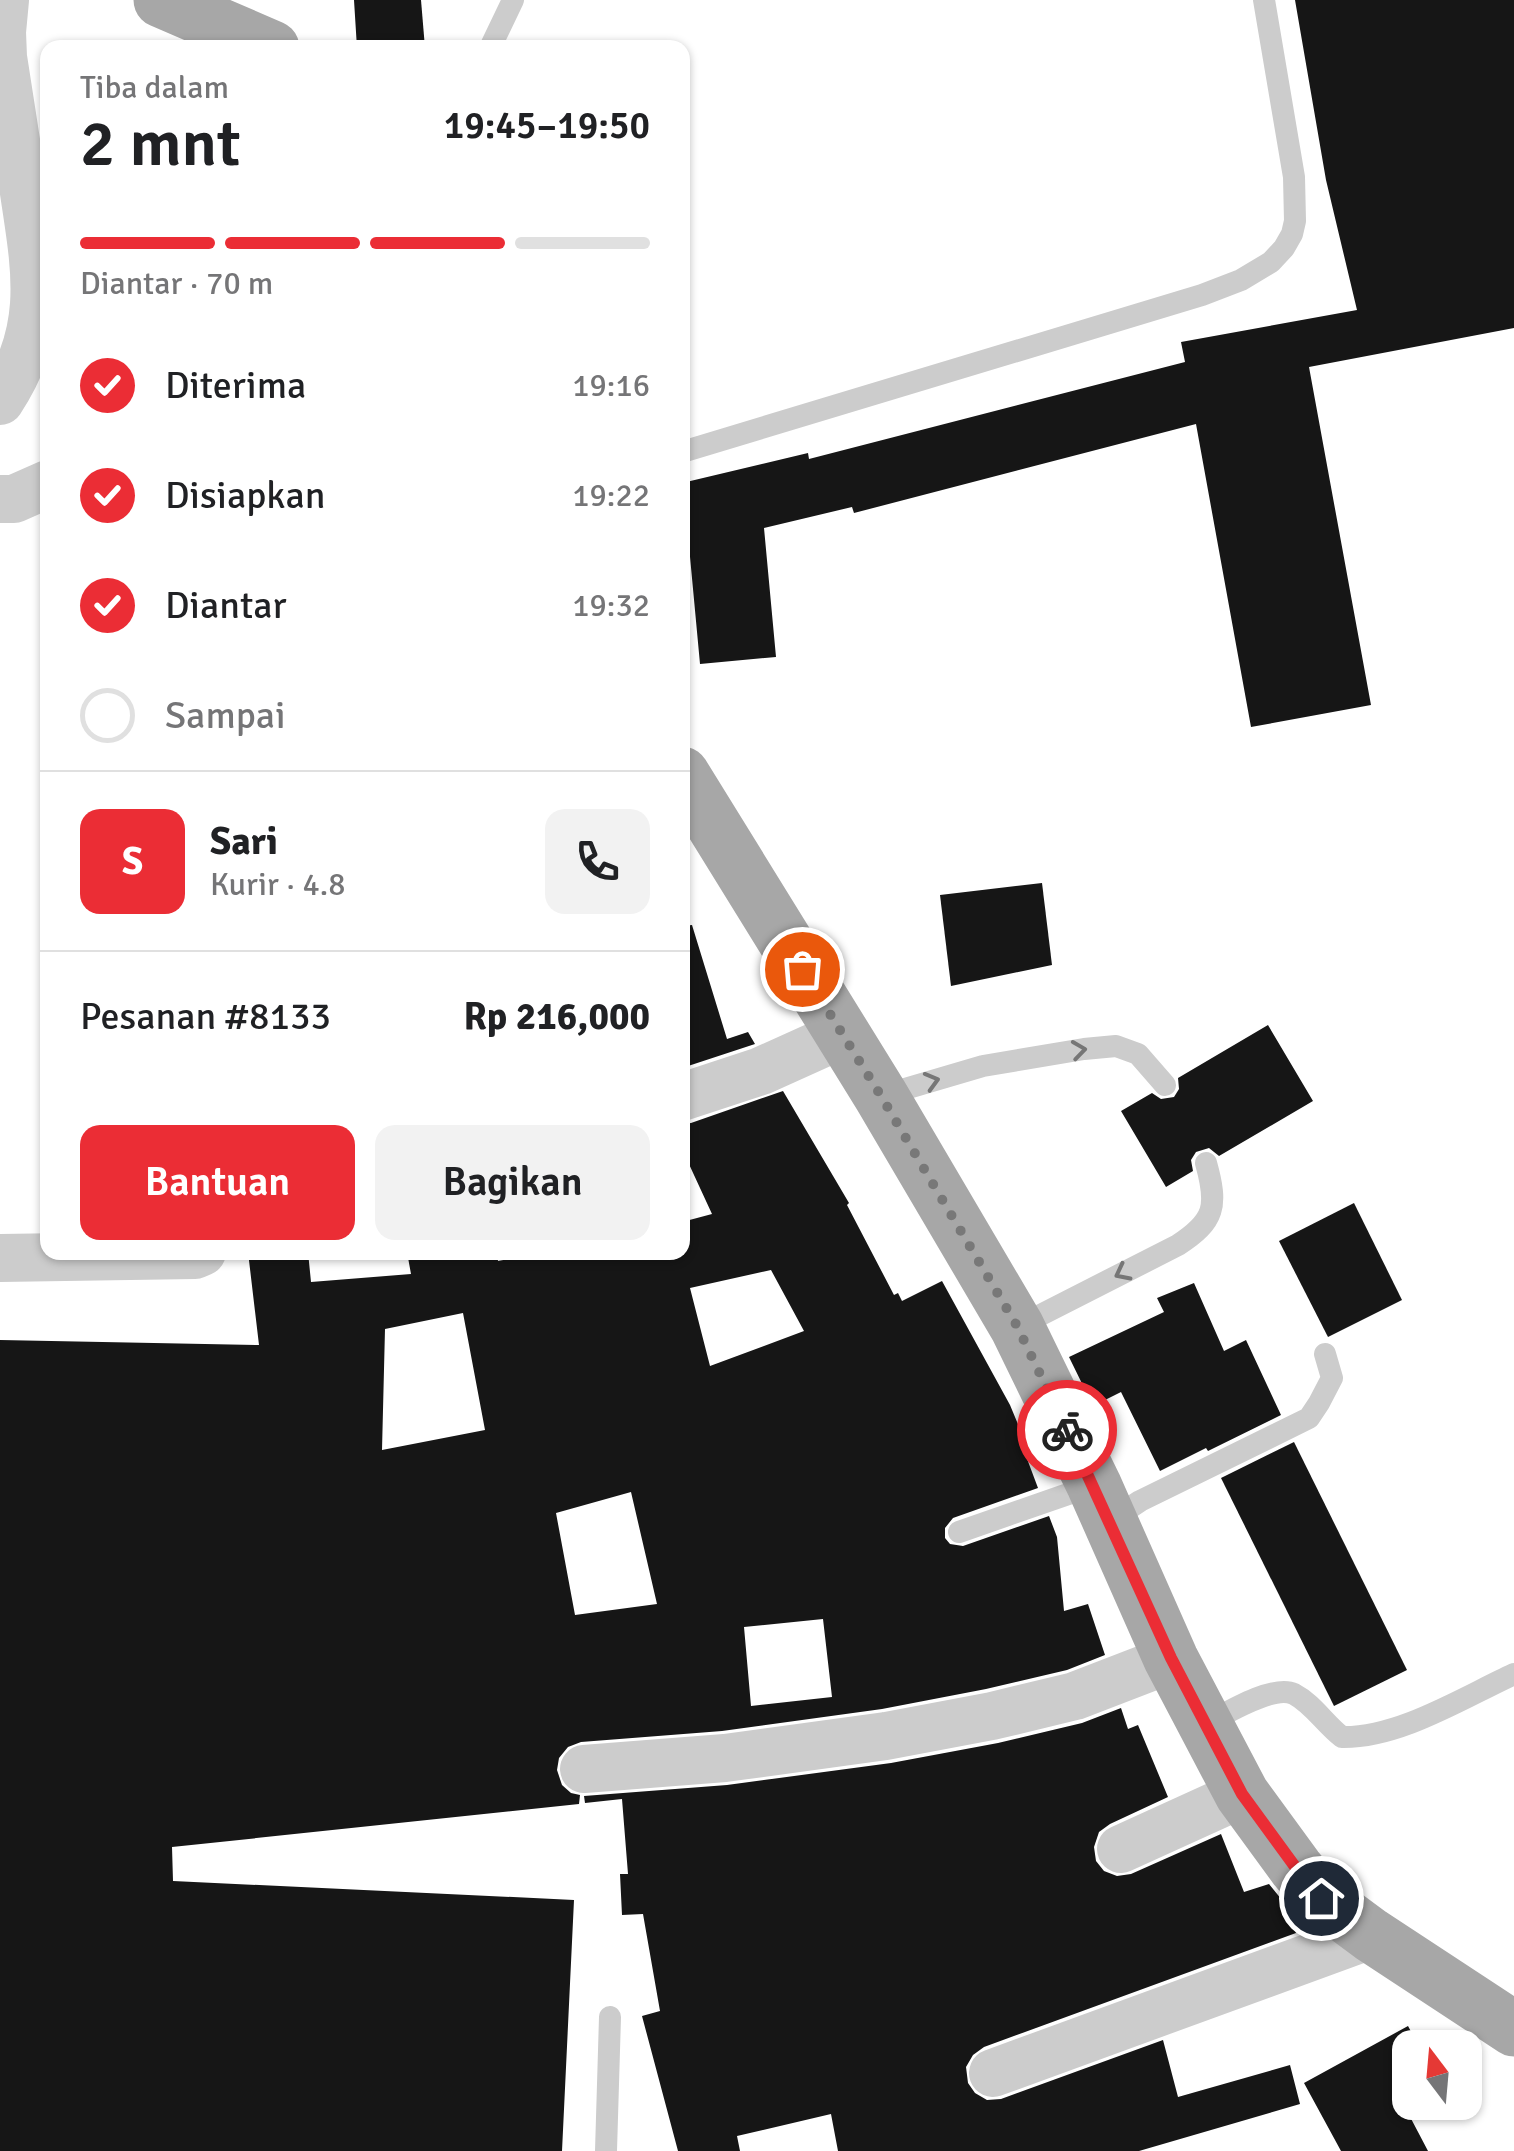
<!DOCTYPE html>
<html lang="id">
<meta charset="utf-8">
<style>
body{margin:0;font-family:Signika,sans-serif;background:#f2f2f2;color:#202124;height:100vh;display:flex;flex-direction:column;font-size:38px;white-space:nowrap}
*{box-sizing:border-box;margin:0}
p{font-size:32px;color:#757577}
.icon{flex:none;width:55px;height:55px;fill:none;stroke:currentColor;stroke-width:2;stroke-linecap:round;stroke-linejoin:round}
.map{position:relative;flex:1;overflow:hidden}
.side{position:absolute;left:40px;top:40px;width:650px;height:1220px;display:flex;flex-direction:column;background:#fff;border-radius:20px;box-shadow:0 2px 8px #0004}
.side>*{flex:none}
.needle{width:65px;rotate:344deg}
.tools{position:absolute;left:1392px;top:2030px;display:grid;gap:20px}
.tools a{display:grid;place-items:center;width:90px;height:90px;border-radius:20px;background:#fff;box-shadow:0 2px 8px #0004;font-size:50px}
.pin{position:absolute;display:grid;place-items:center;width:85px;height:85px;color:#fff;margin:-42px;border:5px solid #fff;border-radius:50%;box-shadow:0 2px 10px #0007}
.courier{position:absolute;display:grid;place-items:center;width:100px;height:100px;margin:-50px;border:8px solid #eb2d35;border-radius:50%;background:#fff;color:#222;box-shadow:0 2px 12px #0007}
.headline em{font-style:normal;font-weight:600}
.headline div{display:flex;flex-direction:column-reverse}
.headline{display:flex;align-items:center;justify-content:space-between;height:170px;padding:0 40px}
h1{font-size:65px;font-weight:600;line-height:75px}
.bar{display:grid;grid-template-columns:repeat(4,1fr);gap:15px 10px;align-content:center;height:120px;padding:0 40px}
.bar i{height:12px;border-radius:8px;background:#e0e0e0}
.bar .current{background:#eb2d35}
.bar p{grid-column:span 4}
.line{display:flex;align-items:center;gap:25px;padding:0 40px;border-top:2px solid #e0e0e0}
.line div{flex:1}
.round{display:grid;place-items:center;flex:none;width:105px;height:105px;border-radius:20px;background:#f2f2f2}
ol{padding:0 40px;list-style:none}
li{display:flex;align-items:center;gap:30px;height:110px}
li p{margin-inline-start:auto}
li .icon{padding:10px;border-radius:50%;background:#eb2d35;color:#fff;stroke-width:4}
li:last-child{color:#757577}
li i{width:55px;height:55px;border:5px solid #e0e0e0;border-radius:50%}
.primary-button{display:flex;gap:20px;margin-top:auto;padding:20px 40px}
.primary-button a{flex:1;height:115px;border-radius:20px;background:#eb2d35;color:#fff;font-size:40px;font-weight:600;line-height:115px;text-align:center}
.primary-button a+a{background:#f2f2f2;color:#202124}
.map>svg:first-child{display:block}
</style>
<div class="map">
<svg width="1514" height="2151" viewBox="0 0 1514 2151">
<rect width="100%" height="100%" fill="#fff"/>
<!-- building -->
<g fill="#161616" fill-rule="evenodd">
<path d="M354,0H421L425,48H357Z"/>
<path d="M1295,0H1514V328L1309,367L1371,705L1251,727L1196,424L854,513L852,507L764,528L776,657L700,664L689,546L682,548V483L808,453L809,459L1185,362L1181,342L1357,310L1326,180Z"/>
<path d="M1042,883L1052,965L951,986L940,895Z"/>
<path d="M692,925L727,1039L748,1032L755,1044L682,1068V926Z"/>
<path d="M1268,1025L1313,1101L1219,1156L1209,1148L1196,1152L1191,1160L1193,1171L1166,1187L1121,1111L1152,1093L1161,1099L1174,1097L1179,1089L1178,1078Z"/>
<path d="M783,1091L849,1203L847,1205L894,1295L898,1293L902,1301L942,1281L1010,1405L1027,1446L1023,1448L1038,1488L953,1518L945,1528V1538L950,1544L963,1546L1049,1516L1057,1537L1064,1611L1088,1604L1105,1655L1067,1670L986,1689L882,1709L722,1731L581,1742L568,1747L559,1758L557,1770L562,1785L571,1793L580,1795L579,1804L172,1847L173,1881L574,1900L562,2151H0V1340L259,1345L248,1252H308L311,1282L411,1274L407,1252H497L498,1261L545,1252H682V1222L712,1214L682,1149V1124L691,1123ZM771,1270L804,1331L710,1366L690,1288ZM463,1313L485,1430L382,1450L385,1329ZM631,1492L657,1604L575,1615L556,1513ZM823,1619L832,1697L751,1706L744,1627Z"/>
<path d="M1354,1203L1402,1300L1328,1337L1279,1241Z"/>
<path d="M1194,1283L1224,1351L1246,1340L1281,1415L1208,1451L1206,1448L1160,1471L1121,1392L1093,1406L1069,1357L1164,1312L1157,1298Z"/>
<path d="M1294,1442L1407,1670L1334,1706L1221,1478Z"/>
<path d="M1121,1708L1128,1729L1138,1725L1168,1797L1110,1824L1099,1832L1094,1847L1096,1861L1104,1871L1117,1876L1131,1874L1221,1834L1244,1892L1269,1884L1286,1905L1296,1933L984,2047L973,2055L966,2067L968,2083L975,2093L987,2100L1001,2099L1163,2040L1178,2097L1290,2065L1300,2104L1139,2151H838L831,2114L737,2136L740,2151H678L642,2016L660,2011L643,1914L622,1915L620,1874H628L622,1799L585,1803L584,1796L727,1785L891,1763L998,1743L1082,1723Z"/>
<path d="M1408,2026L1420,2048H1410V2102H1422L1407,2111L1428,2151H1341L1304,2083Z"/>
</g>
<g fill="none" stroke-linecap="round" stroke-linejoin="round">
<!-- lane -->
<g stroke="#ccc" stroke-width="22">
<path d="M490,48L513,0"/>
<path d="M682,452L1202,295L1241,280L1271,262L1284,248L1292,234L1295,221L1294,177L1264,0"/>
<path d="M881,1096L983,1066L1084,1049L1116,1046L1138,1054L1165,1085"/>
<path d="M1017,1327L1178,1245C1215,1221 1218,1206 1206,1163"/>
<path d="M1110,1521L1140,1501L1309,1418L1319,1403L1332,1378L1325,1354"/>
<path d="M959,1532L1094,1485"/>
<path d="M1206,1724C1225,1714 1273,1684 1294,1694C1313,1704 1325,1724 1342,1737C1399,1738 1462,1698 1514,1674"/>
<path d="M606,2151L610,2017"/>
</g>
<!-- street -->
<g stroke="#ccc" stroke-width="48">
<path d="M0,401C49,328 35,267 23,186C16,143 10,100 3,57L2,32L5,0"/>
<path d="M0,499H14L48,484"/>
<path d="M682,1097L761,1071L843,1034"/>
<path d="M0,1258L195,1255L202,1252"/>
<path d="M584,1769L725,1758L886,1736L992,1716L1075,1696L1171,1659"/>
<path d="M1121,1849L1242,1794"/>
<path d="M993,2073L1371,1935"/>
</g>
<!-- primary -->
<g stroke="#a7a7a7" stroke-width="55">
<path d="M161,0L272,48"/>
<path d="M682,774L881,1096L1017,1327L1094,1485L1171,1659L1242,1794L1296,1868L1321,1898L1371,1935L1514,2029"/>
</g>
</g>
<!-- one-way arrows -->
<defs><path id="oneway-chevron" d="M-2-3.5L2.5 0L-2 3.5" fill="none" stroke-width="1.6" stroke-linecap="round" stroke-linejoin="round" transform="scale(2.5)"/></defs>
<g stroke="#767676">
<use href="#oneway-chevron" transform="translate(1079 1050) rotate(-8)"/>
<use href="#oneway-chevron" transform="translate(932 1081) rotate(-16)"/>
<use href="#oneway-chevron" transform="translate(1122 1273) rotate(153)"/>
</g>
<g fill="none" stroke-linecap="round" stroke-linejoin="round">
<!-- done -->
<path stroke="#787878" stroke-width="10" stroke-dasharray="0 18" d="M802,969L881,1096L1017,1326L1067,1430"/>
<!-- route -->
<path stroke="#eb2d35" stroke-width="12" d="M1067,1430L1171,1658L1242,1794L1296,1868L1321,1898"/>
</g>
</svg>
<div class="tools">
<a><svg class="needle" viewBox="-14 -14 28 28"><path d="M0-13l5 13h-10z" fill="#e53935"/><path d="M0 13l5-13h-10z" fill="#757577"/></svg></a>
</div>
<div class="pin" style="left:802px;top:969px;background:#ea580c"><svg class="icon" aria-label="bag" viewBox="0 0 24 24"><path d="M5 8h14l-1 12H6zM9 8a3 3 0 0 1 6 0"/></svg></div>
<div class="pin" style="left:1321px;top:1898px;background:#1f2937"><svg class="icon" aria-label="home" viewBox="0 0 24 24"><path d="M3 11l9-7 9 7M6 9v11h12V9"/></svg></div>
<div class="courier" style="left:1067px;top:1430px"><svg class="icon" aria-label="bike" viewBox="0 0 24 24"><circle cx="6" cy="16" r="4"/><circle cx="18" cy="16" r="4"/><path d="M6 16l4-8h5l3 8M10 8l3 8H6M13 5h3"/></svg></div>
<section class="side">
<div class="headline"><div><h1>2 mnt</h1><p>Tiba dalam</p></div><em>19:45–19:50</em></div>
<div class="bar"><i class="current"></i><i class="current"></i><i class="current"></i><i></i><p>Diantar · 70 m</p></div>
<ol>
<li><svg class="icon" aria-label="check" viewBox="0 0 24 24"><path d="M5 12l5 5 9-10"/></svg>Diterima<p>19:16</p></li>
<li><svg class="icon" aria-label="check" viewBox="0 0 24 24"><path d="M5 12l5 5 9-10"/></svg>Disiapkan<p>19:22</p></li>
<li><svg class="icon" aria-label="check" viewBox="0 0 24 24"><path d="M5 12l5 5 9-10"/></svg>Diantar<p>19:32</p></li>
<li><i></i>Sampai</li>
</ol>
<div class="line" style="height:180px"><b class="round" style="background:#eb2d35;color:#fff">S</b><div><b>Sari</b><p>Kurir · 4.8</p></div><a class="round"><svg class="icon" aria-label="phone" viewBox="0 0 24 24"><path d="M5 4h4l2 5-3 2q2 4 5 5l2-3 5 2v4C11 20 4 13 5 4z"/></svg></a></div>
<div class="line" style="height:130px"><div>Pesanan #8133</div><b>Rp 216,000</b></div>
<div class="primary-button"><a>Bantuan</a><a>Bagikan</a></div>
</section>
</div>
